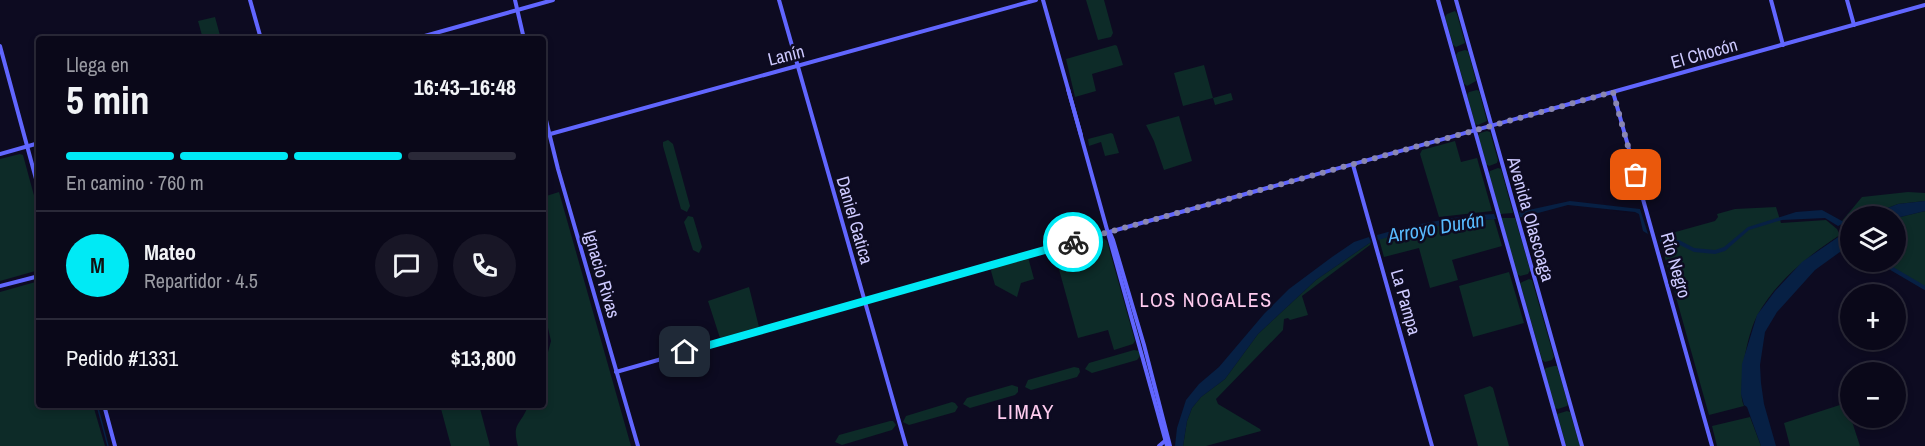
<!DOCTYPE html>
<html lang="es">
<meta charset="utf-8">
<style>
body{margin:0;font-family:"Archivo Narrow",sans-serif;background:#181626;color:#f1f3f6;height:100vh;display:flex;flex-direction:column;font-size:22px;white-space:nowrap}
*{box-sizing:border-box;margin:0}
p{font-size:20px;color:#999aa2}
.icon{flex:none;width:33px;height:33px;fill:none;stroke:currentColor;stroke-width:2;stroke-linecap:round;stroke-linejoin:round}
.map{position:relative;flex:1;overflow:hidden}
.panel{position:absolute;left:36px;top:36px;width:510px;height:372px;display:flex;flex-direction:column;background:#0a0819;border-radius:6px;box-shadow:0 3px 9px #0003,0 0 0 2px #2a2938}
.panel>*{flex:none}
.buttons{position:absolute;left:1840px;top:206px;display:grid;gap:12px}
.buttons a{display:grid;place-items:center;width:66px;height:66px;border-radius:50%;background:#0a0819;box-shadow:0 3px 9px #0003,0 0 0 2px #2a2938;font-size:30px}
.pin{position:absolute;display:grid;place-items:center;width:51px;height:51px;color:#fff;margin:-26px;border-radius:12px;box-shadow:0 3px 9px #0006}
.courier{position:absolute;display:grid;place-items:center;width:60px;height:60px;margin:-30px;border:4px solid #00eaf5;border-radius:50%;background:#fff;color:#222;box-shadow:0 2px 8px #0007}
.summary em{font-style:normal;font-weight:700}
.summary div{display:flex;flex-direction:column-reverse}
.summary{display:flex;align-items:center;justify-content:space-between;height:102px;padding:0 30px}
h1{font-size:39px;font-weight:700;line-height:45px}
.bar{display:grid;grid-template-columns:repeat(4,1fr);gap:9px 6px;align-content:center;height:72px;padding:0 30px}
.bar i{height:8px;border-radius:4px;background:#2a2938}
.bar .active{background:#00eaf5}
.bar p{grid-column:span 4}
.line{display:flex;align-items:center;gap:15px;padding:0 30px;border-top:2px solid #2a2938}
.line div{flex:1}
.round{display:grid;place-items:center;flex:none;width:63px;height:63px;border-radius:32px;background:#181626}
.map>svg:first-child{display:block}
</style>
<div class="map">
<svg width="1925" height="446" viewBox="0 0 1925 446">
<rect width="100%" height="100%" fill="#0d0b21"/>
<!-- green -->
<g fill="#0d2b28">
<path d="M1086,0H1104L1113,33L1111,37L1098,40Z"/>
<path d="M1455,11L1457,14L1465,43L1456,47L1453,45L1445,17L1447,14Z"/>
<path d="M215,17L221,39H203L198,21Z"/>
<path d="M1115,45L1117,46L1123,65L1092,74L1096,91L1075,97L1066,59Z"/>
<path d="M1465,50L1468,51L1476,81L1467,86L1464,84L1456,55L1458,52Z"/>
<path d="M1204,65L1213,98L1231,93L1233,100L1215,105L1213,98L1183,106L1174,73Z"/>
<path d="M1477,90L1479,91L1487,121L1478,125L1475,124L1467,95L1469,92Z"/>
<path d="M1179,116L1192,161L1164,170L1154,141L1146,125Z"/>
<path d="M1487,131L1490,132L1498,160L1497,163L1489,166L1486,164L1478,136L1480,133Z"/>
<path d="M1111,133L1113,134L1119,153L1105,156L1101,142L1089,146L1088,139Z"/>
<path d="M668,140L673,144L690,206L687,212L681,209L663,146V142Z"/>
<path d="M1455,141L1461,162L1477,158L1492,211L1439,217L1420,154L1422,150Z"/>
<path d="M20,154L23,155L39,214V270L0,281V159Z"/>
<path d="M1498,168L1501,169L1513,213L1500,214L1489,174L1490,171Z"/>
<path d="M559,192L631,446H518C511,422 522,425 528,405H543V353L548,352L551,341L543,306V197Z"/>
<path d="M1908,192L1925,193V201L1898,204L1867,216H1851V223L1842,221L1862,197Z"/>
<path d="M1776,207L1781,223L1826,220L1837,229L1840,235C1809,255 1775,282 1757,316C1749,331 1743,361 1742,379C1742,389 1740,397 1744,406L1709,415L1660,240L1661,236L1715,221L1718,217L1717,214L1735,209Z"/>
<path d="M1925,211V288L1879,261H1896V218Z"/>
<path d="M688,216L693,217L694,220L702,247L699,253L693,250L684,222Z"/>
<path d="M1501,218H1515L1530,270L1528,274L1520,276L1517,274Z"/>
<path d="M1494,219L1502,246L1452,260L1458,280L1430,288L1419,248L1384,257L1379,239C1417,229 1454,221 1494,219Z"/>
<path d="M1103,238L1107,241L1135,341L1133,344L1114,350L1108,330L1078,338L1055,255L1057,251Z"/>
<path d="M1371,242L1370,245L1302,296L1308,315L1290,320L1288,318L1284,319L1283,330L1216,399L1218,404L1260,429L1261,431L1206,446H1183L1187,421L1192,408L1201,397L1225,379L1258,334L1316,280Z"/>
<path d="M1028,257L1034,279L1021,283L1017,297L995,285L991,271L993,267Z"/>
<path d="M1509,272L1524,323L1473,337L1459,286Z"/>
<path d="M1529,279L1532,280L1554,357L1552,360L1545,362L1542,360L1520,283Z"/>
<path d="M39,281V405H93L105,446H0V292Z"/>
<path d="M749,287L759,327L720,338L708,301Z"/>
<path d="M1134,350L1139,351L1140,356L1137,360L1092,373L1085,369L1089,363Z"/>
<path d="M1554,366H1557L1568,404L1567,406L1558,409L1555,408L1544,371L1546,368Z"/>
<path d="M1074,367L1079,368L1080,372L1077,377L1031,390L1025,387L1028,380Z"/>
<path d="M1012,385L1018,387V392L1015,395L970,408L963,404L967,398Z"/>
<path d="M1490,386L1493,388L1509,446H1478L1464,395Z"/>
<path d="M952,402L955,403L958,407L955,412L909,425L903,422L906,416Z"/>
<path d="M1846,403L1860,446H1790L1784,423Z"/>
<path d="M440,405H479L490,446H451Z"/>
<path d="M1567,411L1570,412L1580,446H1566L1557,414Z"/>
<path d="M1750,417L1761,446H1717L1712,426Z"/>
<path d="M890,421H893L896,425L892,430L842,445L835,442L839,435Z"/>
</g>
<!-- water -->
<g fill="#072044">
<path d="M1570,201L1640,209L1648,234L1643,231L1639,214L1635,212L1568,205L1523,217H1520L1519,212Z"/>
<path d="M1925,201V211L1896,218V216H1867L1898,204Z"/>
<path d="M1822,210L1842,221L1851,223V244L1815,270L1777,312L1765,332L1760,365L1761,383L1764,404L1776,446H1761L1747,407L1744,405L1741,394L1742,364L1757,315L1775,291L1802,262L1847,231L1848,228L1842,224L1838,226L1825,218L1782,220L1749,230L1725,251L1715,254L1694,252L1676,243H1661L1660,240H1679L1694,248L1715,250L1724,247L1748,227L1796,212Z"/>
<path d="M1494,214L1496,219C1455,221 1417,229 1378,240L1377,235C1416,224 1454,216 1494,214Z"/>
<path d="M1369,237L1371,242L1316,280L1258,334L1225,379L1201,397L1192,408L1187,421L1183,446H1175L1177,428L1186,400L1199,384L1219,367L1264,314L1289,289L1332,257L1354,242Z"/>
</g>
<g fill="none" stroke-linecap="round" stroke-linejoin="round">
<!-- stream -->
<path stroke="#072044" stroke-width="1.5" d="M97,405L108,446"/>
<!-- canal -->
<g stroke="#072044" stroke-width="4">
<path d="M1851,246V247"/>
<path d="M1879,261L1925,288"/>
</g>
<!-- secondary -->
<g stroke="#6166ff" stroke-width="4">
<path d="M250,0L261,39"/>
<path d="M515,0L524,39"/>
<path d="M779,0L906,446"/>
<path d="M1043,0L1081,135"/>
<path d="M1438,0L1564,446"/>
<path d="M1456,0L1582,446"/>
<path d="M1771,0L1783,45"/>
<path d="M1847,0L1854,25"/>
<path d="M414,39L553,0"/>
<path d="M0,46L39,190"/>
<path d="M1068,89L1167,446"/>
<path d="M1613,92L1712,446"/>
<path d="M543,108L558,169L638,446"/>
<path d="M543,136L1036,0"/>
<path d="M0,154L39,143"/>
<path d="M1353,165L1432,446"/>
<path d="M1110,233L1113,240L1144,345L1170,446"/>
<path d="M0,286L39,276"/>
<path d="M616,372L987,266L1925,5"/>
<path d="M104,405L115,446"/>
<path d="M1159,446L1166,440"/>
</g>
</g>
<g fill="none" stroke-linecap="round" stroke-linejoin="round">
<!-- done -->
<path stroke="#8a87b1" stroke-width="6" stroke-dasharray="0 10.8" d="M1073,242L1613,92L1636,175"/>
<!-- route -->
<path stroke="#00eaf5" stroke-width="8" d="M685,352L1073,242"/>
</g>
<g text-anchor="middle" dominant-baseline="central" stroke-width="5" stroke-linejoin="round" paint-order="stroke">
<!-- street labels -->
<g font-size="18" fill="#cecaff" stroke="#0d0b21">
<text transform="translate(1704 53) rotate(-16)">El Chocón</text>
<text transform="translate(786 55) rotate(-14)">Lanín</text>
<text transform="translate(1531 219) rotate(74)">Avenida Olascoaga</text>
<text transform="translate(855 220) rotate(74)">Daniel Gatica</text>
<text transform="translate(1676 265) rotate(74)">Río Negro</text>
<text transform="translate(602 274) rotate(74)">Ignacio Rivas</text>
<text transform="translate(1406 302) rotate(74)">La Pampa</text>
</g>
<!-- water labels -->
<g font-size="20" font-style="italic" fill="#58bbff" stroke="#0d0b21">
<text transform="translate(1436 227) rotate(-10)">Arroyo Durán</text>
</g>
<!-- neighbourhood labels -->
<g font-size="20" letter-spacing="1.5" fill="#ffccef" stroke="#0d0b21">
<text x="1206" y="299">LOS NOGALES</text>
</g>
<!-- quarter labels -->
<g font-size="21" letter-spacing="1.5" fill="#ffccef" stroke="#0d0b21">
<text x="1026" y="411">LIMAY</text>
</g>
</g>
</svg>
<div class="buttons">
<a><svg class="icon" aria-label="layers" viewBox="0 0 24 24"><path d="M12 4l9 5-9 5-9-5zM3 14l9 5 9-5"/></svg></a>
<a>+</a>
<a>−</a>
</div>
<div class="pin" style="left:1636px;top:175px;background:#ea580c"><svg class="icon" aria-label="bag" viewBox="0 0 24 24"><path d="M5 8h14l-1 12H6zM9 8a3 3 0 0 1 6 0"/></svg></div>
<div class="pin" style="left:685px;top:352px;background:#1f2937"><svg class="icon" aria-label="home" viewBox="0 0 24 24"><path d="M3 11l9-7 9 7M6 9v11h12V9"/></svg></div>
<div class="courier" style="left:1073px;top:242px"><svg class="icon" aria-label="bike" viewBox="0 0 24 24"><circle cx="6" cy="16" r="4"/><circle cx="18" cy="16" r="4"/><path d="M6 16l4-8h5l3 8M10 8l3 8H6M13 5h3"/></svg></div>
<section class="panel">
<div class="summary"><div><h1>5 min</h1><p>Llega en</p></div><em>16:43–16:48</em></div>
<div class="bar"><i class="active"></i><i class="active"></i><i class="active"></i><i></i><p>En camino · 760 m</p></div>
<div class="line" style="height:108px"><b class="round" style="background:#00eaf5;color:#111">M</b><div><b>Mateo</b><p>Repartidor · 4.5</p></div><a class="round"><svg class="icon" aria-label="chat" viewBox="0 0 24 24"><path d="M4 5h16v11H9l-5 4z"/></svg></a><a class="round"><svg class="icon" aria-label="phone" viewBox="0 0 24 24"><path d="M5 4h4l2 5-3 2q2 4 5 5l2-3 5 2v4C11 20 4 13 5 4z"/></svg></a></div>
<div class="line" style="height:78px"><div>Pedido #1331</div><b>$13,800</b></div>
</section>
</div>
